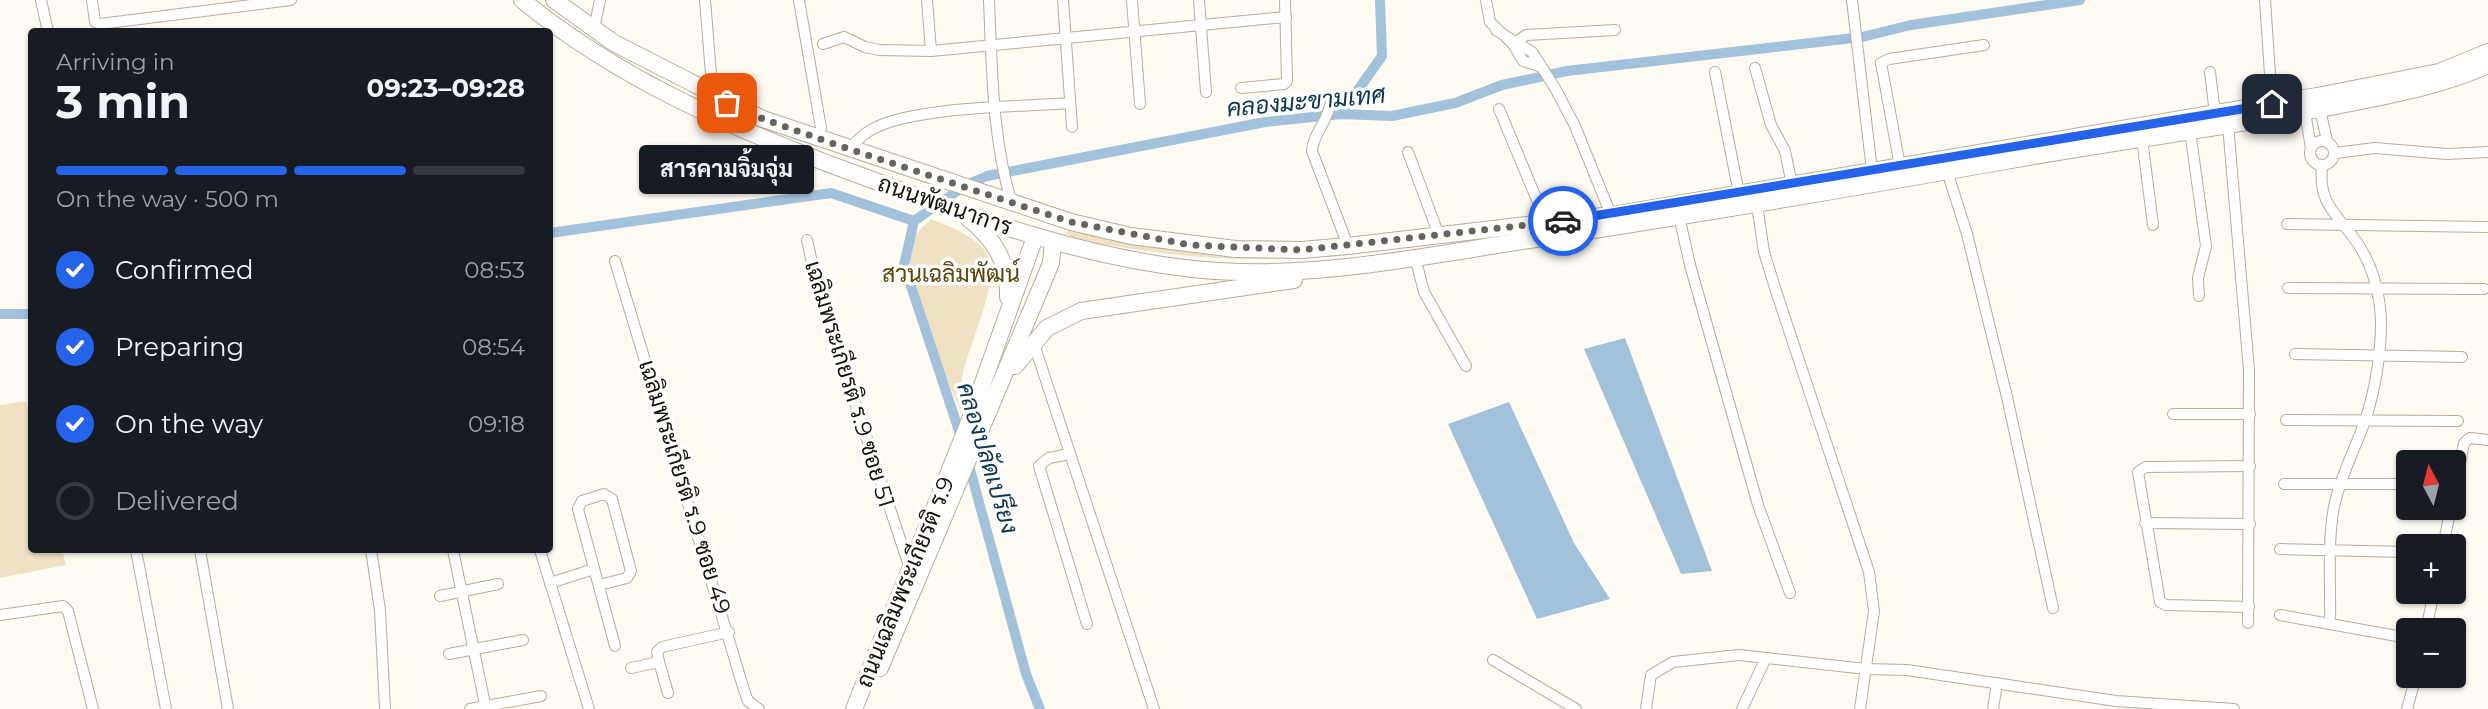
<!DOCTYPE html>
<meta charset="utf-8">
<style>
body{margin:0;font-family:Montserrat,Sarabun,sans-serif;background:#20242c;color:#f1f3f6;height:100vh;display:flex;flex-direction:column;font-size:26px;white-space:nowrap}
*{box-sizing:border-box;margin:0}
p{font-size:23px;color:#9ea1a6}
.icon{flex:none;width:38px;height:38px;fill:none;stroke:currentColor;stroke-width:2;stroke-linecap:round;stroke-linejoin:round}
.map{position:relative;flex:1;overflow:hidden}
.details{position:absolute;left:28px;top:28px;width:525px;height:525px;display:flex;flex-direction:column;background:#171b24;border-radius:7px;box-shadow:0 2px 5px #0004}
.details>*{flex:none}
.needle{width:46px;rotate:353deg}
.fabs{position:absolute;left:2396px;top:450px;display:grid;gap:14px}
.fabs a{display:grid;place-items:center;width:70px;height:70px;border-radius:7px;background:#171b24;box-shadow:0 2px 5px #0004;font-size:35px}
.pin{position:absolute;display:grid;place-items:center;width:60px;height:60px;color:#fff;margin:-30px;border-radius:14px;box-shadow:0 4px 10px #0006}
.courier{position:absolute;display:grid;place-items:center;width:70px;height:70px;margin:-35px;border:5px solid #2563eb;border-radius:50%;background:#fff;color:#222;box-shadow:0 2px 9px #0007}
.bubble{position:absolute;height:49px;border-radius:7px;background:#171b24;box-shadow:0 2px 5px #0004;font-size:23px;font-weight:700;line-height:49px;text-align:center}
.head em{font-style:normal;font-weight:700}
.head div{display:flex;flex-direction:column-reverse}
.head{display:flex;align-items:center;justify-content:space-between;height:119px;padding:0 28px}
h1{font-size:46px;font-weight:700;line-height:52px}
.bar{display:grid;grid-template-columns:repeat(4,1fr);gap:10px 7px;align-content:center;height:84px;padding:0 28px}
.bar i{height:9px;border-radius:5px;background:#363941}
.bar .active{background:#2563eb}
.bar p{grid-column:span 4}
ol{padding:0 28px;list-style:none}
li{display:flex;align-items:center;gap:21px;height:77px}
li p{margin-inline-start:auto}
li .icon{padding:7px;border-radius:50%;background:#2563eb;color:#fff;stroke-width:4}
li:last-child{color:#9ea1a6}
li i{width:38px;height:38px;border:4px solid #363941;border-radius:50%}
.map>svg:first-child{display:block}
</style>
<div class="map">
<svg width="2488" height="709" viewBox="0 0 2488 709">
<rect width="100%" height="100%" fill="#fffbf2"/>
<!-- green -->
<g fill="#f0e1c4">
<path d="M931,219C949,226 981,238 989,258C999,283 968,347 963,374C960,386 962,400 962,413C946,379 901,277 911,244C914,234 924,226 931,219Z"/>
<path d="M1072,230L1168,248L1446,240C1330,260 1238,267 1121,247C1106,244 1076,244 1065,232Z"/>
<path d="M26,401L32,427V550H62L66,565L0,578V405Z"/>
</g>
<!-- water -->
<g fill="#a2c2db">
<path d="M1625,338L1712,571L1681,574L1584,349Z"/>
<path d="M1509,402L1574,543L1610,599L1537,619L1448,424Z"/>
</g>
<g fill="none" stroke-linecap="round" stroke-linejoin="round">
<!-- canal -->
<g stroke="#a2c2db" stroke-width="10">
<path d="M1341,114L1382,56L1380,0"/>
<path d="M914,221L966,185L987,176L1265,122L1341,114L1392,116L1455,103L1502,85L1567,71L1862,37L1911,25L2080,0"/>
<path d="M914,221L904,265L961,437"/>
<path d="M550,233L831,193L914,221"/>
<path d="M0,314H32"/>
<path d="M968,462L1026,674L1040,709"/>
</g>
<defs>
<g id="minor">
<path d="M41,0L48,32"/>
<path d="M92,0L95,22L100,24L291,0"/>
<path d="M705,0L712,86L709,94"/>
<path d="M799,0L821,128L818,138"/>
<path d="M927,0L931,51"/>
<path d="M989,0C992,68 992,139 1012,204"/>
<path d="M1063,0L1072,127"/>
<path d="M1132,0L1140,104"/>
<path d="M1199,0L1206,92"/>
<path d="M1486,0L1490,22L1513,44L1523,61L1539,66"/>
<path d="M1852,0L1872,171"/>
<path d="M2265,0L2272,104"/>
<path d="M594,29L600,0"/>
<path d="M1496,30L1532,52L1555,88L1575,126L1611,215"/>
<path d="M823,44L844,37L865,47L879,50L931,51L1286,17"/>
<path d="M1513,44L1526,35L1615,30"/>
<path d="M1755,68L1771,125L1785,151L1792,185"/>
<path d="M1715,72L1739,194"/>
<path d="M2210,72L2215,114"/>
<path d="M1241,88L1284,84L1287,81L1285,0"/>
<path d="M1331,101C1329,120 1313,133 1312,151L1348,246"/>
<path d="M1499,109L1547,224"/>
<path d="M2320,109L2327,141"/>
<path d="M2305,112L2311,148"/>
<path d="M2228,125L2249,370L2248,623"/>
<path d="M2190,131L2206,246L2198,278L2199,296"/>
<path d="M2142,139L2153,225"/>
<circle cx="2322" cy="153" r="12"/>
<path d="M849,149C855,143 861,136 869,131C908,106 1021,107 1070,103"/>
<path d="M1408,152L1438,233"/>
<path d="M2335,153L2375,148L2447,154L2488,152"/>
<path d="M1900,166L1881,63L1889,59L1984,45"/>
<path d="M2322,166C2318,206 2338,214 2358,244C2373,267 2380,294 2381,321C2381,353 2375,390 2365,421C2355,449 2340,477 2334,507C2327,544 2331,586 2330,624"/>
<path d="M1947,171L1967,234L2007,397L2053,608"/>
<path d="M1757,205L1764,252L1777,294L1869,572L1874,611L1860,709"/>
<path d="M1679,216L1690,265L1758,505L1790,593"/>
<path d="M2287,224L2488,227"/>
<path d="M807,240L819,294L909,566"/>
<path d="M1415,257L1424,292L1466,366"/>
<path d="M615,261L744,690L748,701L759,709"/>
<path d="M2288,288L2484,289"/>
<path d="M1033,341L1154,709"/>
<path d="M2295,354L2462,357"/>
<path d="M2173,414H2250"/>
<path d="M2286,420L2458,421"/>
<path d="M1069,454L1049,458L1039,466L1087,624"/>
<path d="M2284,484H2408"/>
<path d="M2454,494L2464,443L2470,438L2488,440"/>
<path d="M2145,523L2250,524"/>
<path d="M2443,546L2451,508"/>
<path d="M2280,549L2408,552"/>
<path d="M136,550L166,709"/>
<path d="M200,550L228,709"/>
<path d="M371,550L380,610L385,709"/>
<path d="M453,550L486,709"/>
<path d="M540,550L589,709"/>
<path d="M550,583L594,569"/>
<path d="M599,585L627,578L631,571L612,499L604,494L582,501L578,509L615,646"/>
<path d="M440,596L498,584"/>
<path d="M2249,607L2166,605L2160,602L2138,472L2146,467L2250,466"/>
<path d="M0,615L63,606L68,611L93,709"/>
<path d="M2280,615L2408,638"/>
<path d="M2426,630L2434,592"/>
<path d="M449,654L523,640"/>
<path d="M1493,660L1576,709"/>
<path d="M659,662L668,693"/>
<path d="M631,668L659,662L657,652L662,647L729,632"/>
<path d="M470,709L541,696"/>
<path d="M1646,709L1651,675L1673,662L1739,655L1866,669L1907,670L2116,701L2234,709"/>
<path d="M1742,709L1766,658"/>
<path d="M1993,709L1997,683"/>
<path d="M2407,709L2416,676"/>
</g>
<g id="secondary">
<path d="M522,0C619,79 731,128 848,171C960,212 1072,256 1193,269C1306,281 1417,257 1529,240C1688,216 1847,189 2005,161C2113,142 2222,128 2330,107C2384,96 2437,88 2488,65"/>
<path d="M554,0L614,43L763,119L1071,222L1131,236L1235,249L1301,250L1348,246L1611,215L2317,96L2439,72L2488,52"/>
<path d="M968,218C994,239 1009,262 1008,297"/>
<path d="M1015,366L1047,328L1081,311L1294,280"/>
<path d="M880,668L1044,280L1051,263L1053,242"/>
<path d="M854,709L969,422L1035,237"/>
</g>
</defs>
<!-- minor casing -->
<use href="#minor" stroke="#b7ad98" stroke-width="12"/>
<!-- secondary casing -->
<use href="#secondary" stroke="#b7ad98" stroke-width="18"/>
<!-- minor -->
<use href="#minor" stroke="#fff" stroke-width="10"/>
<!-- secondary -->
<use href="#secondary" stroke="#fff" stroke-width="16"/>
</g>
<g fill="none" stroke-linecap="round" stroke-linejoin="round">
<!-- done -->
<path stroke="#67645b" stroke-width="7" stroke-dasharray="0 12.6" d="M727,103L763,119L849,149L1071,222L1190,245L1301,250L1563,221"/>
<!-- route -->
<path stroke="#2563eb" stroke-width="9" d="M1563,221L2272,104"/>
</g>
<g text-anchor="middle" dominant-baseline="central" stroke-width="7" stroke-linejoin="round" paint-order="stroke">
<!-- street labels -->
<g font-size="23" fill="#15120a" stroke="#fff">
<text transform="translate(945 205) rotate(19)">ถนนพัฒนาการ</text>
<text transform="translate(850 384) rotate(73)">เฉลิมพระเกียรติ ร.9 ซอย 51</text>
<text transform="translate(685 487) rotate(73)">เฉลิมพระเกียรติ ร.9 ซอย 49</text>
<text transform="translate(905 582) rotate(-68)">ถนนเฉลิมพระเกียรติ ร.9</text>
</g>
<!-- park labels -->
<g font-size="23" fill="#5d4506" stroke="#fff">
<text x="951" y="274">สวนเฉลิมพัฒน์</text>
</g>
<!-- water labels -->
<g font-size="24" font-style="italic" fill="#0c354f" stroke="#fff">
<text transform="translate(1306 101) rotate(-5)">คลองมะขามเทศ</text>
<text transform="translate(988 458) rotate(73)">คลองปลัดเปรียง</text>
</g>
</g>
</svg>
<div class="fabs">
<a><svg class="needle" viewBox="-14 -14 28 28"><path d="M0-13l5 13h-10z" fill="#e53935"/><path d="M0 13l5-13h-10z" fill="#9ea1a6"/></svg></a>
<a>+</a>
<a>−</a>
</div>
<div class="pin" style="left:727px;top:103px;background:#ea580c"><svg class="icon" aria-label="bag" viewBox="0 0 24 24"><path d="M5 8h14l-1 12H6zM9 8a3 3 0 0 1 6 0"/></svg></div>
<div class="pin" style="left:2272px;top:104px;background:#1f2937"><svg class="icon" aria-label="home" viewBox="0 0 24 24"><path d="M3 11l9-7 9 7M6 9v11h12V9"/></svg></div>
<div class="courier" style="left:1563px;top:221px"><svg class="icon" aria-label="car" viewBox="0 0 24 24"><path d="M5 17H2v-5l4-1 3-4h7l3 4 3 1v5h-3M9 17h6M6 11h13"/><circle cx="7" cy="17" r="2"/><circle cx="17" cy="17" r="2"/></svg></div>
<div class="bubble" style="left:639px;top:145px;width:175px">สารคามจิ้มจุ่ม</div>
<section class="details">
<div class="head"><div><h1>3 min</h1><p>Arriving in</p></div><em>09:23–09:28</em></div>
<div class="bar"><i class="active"></i><i class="active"></i><i class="active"></i><i></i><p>On the way · 500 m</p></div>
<ol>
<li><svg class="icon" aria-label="check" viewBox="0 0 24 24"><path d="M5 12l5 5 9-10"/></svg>Confirmed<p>08:53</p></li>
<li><svg class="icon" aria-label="check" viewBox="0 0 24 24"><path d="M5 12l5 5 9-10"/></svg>Preparing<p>08:54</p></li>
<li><svg class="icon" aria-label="check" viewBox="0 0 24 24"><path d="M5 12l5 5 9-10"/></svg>On the way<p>09:18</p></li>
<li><i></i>Delivered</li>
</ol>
</section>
</div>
